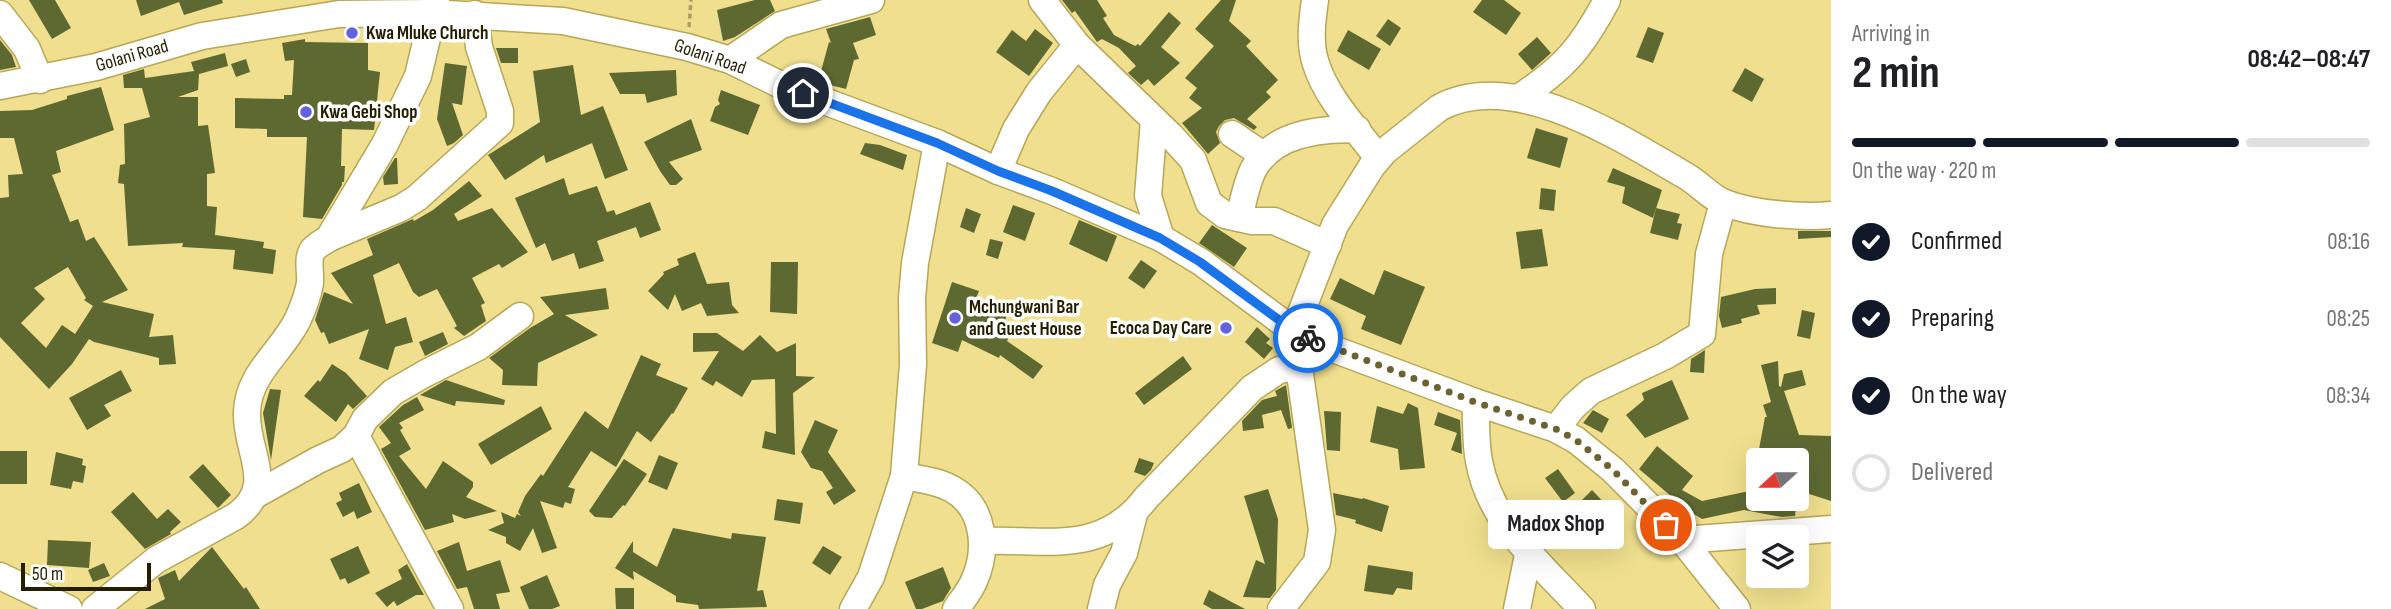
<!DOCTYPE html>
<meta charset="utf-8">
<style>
body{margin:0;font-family:"Sofia Sans Condensed",sans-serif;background:#f6f6f6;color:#202124;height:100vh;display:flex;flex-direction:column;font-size:26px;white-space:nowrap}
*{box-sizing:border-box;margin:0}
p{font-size:23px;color:#757577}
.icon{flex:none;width:38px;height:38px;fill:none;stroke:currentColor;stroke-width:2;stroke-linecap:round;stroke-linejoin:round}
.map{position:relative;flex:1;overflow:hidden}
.panel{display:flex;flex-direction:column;background:#fff;width:560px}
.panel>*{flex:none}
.needle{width:46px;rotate:249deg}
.buttons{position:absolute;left:1746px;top:448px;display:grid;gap:14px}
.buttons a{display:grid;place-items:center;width:63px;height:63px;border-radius:7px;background:#fff;box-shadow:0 7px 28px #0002;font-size:35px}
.scale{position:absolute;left:21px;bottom:18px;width:130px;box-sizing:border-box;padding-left:7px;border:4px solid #251f00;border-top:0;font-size:19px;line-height:24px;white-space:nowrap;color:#251f00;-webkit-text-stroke:5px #fff;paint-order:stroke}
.pin{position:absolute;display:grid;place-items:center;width:60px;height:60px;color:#fff;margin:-30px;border:4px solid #fff;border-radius:50%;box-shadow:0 2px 7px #0007}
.courier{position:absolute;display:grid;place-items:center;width:70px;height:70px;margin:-35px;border:5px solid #1a73e8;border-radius:50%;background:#fff;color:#222;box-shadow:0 2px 9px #0007}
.bubble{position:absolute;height:49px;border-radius:7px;background:#fff;box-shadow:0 7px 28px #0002;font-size:23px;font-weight:700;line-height:49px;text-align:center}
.headline em{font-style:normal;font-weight:700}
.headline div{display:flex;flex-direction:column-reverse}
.headline{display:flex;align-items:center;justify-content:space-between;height:119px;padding:0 21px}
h1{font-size:46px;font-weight:700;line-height:52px}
.bar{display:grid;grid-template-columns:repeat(4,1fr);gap:10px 7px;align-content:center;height:84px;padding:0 21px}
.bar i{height:9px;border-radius:5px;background:#e0e0e0}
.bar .active{background:#111827}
.bar p{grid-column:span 4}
ol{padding:0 21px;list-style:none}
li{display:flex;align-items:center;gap:21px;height:77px}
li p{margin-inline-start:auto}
li .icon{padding:7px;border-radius:50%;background:#111827;color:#fff;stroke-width:4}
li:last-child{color:#757577}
li i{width:38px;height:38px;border:4px solid #e0e0e0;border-radius:50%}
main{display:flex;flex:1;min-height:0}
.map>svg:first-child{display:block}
</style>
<main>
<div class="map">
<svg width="1831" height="609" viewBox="0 0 1831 609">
<rect width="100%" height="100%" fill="#efdf8e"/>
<!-- building -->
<g fill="#5e6932" fill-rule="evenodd">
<path d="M29,0H55L71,28L52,39Z"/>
<path d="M136,0H222L223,3L184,15L179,2L141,16Z"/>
<path d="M755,0H770L775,11L735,37L723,41L717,10Z"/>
<path d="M1062,0H1097L1107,16L1103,18L1114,35L1135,46L1138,44L1140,46L1169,12L1181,23L1161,47L1180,63L1154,86L1148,79L1141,85L1128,73L1136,66L1119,48L1102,39L1097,42L1075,11L1072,13Z"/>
<path d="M1221,0H1236L1229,21L1251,41L1246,46L1278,80L1266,92L1271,97L1247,119L1257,127L1254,130L1234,118L1225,120L1219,126L1216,132L1220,143L1208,154L1182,123L1202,108L1189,98L1197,88L1185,78L1214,46L1195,29Z"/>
<path d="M1482,0H1504L1521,13L1506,35L1473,12Z"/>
<path d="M870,17L876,35L853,43L859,59L854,60L846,89L818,82L829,42L831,43L826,29Z"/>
<path d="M1388,19L1401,28L1390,46L1376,36Z"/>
<path d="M1648,27L1664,33L1653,63L1636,57Z"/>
<path d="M1035,29L1053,43L1029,76L996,52L1012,30L1026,41Z"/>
<path d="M1348,30L1381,49L1369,70L1337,51Z"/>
<path d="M1537,37L1551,53L1532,70L1518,54Z"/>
<path d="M305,39V42L368,43V70L380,72L374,130L342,129L341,166H345L344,182H342V185L322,219L303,217L307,137H267V129L235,128V98L284,99V95H292L294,60L285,61L282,43Z"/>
<path d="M0,40L12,55L16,67L0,70Z"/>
<path d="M496,48H518V63H501Z"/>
<path d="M225,53L228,66L199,74L198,90L178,97H198V126L208,125L215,173L207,174V206L217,207L215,235L264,242L263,248L276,250L273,274L233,269L235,250L182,247L183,243L128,246L124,184L118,183L120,165L125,164L124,124L150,117L142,88H124L123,75L144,69L145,78L194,71L191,62Z"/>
<path d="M246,59L250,72L236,77L231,64Z"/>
<path d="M445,63L467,66L462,105L452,103L463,135L454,143L447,146L437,119Z"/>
<path d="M573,65L581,115L603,106L628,170L605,179L592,143L546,163L544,155L505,180L488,155L540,122L533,71Z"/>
<path d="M1745,68L1764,79L1752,102L1732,91Z"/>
<path d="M676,70L677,95L647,103L645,94H620L609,73Z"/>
<path d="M101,87L114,130L56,151L61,172L52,175L70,222L78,219L86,241L94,237L128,290L102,302L154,314L149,337L173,335L176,364L159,365V358L94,342L89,339L72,364L49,389L0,337V198L9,197L8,175L23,174L14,138H0V111L32,110L67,99V96ZM68,267L86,298L84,300L93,306L75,334L62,325L46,348L21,323L45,299L34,288Z"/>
<path d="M721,90L760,105L748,135L710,121L715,107L720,104L718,100Z"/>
<path d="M691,119L702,150L669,162L683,179L676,185H670L660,171L644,142Z"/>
<path d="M1536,128L1568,138L1560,168L1527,158Z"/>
<path d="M865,143L880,145L907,155L903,170L860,154Z"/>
<path d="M395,158H397L398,184L384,185L383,177Z"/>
<path d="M1613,168L1662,190L1653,218L1622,203L1625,187L1607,182Z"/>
<path d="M564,178L569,195L597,186L607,212L614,210L616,215L650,202L661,230L640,238L636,227L597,241L604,261L579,269L574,253L552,261L545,243L536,248L515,198Z"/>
<path d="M469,181L482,196L454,214L458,221L492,208L528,252L502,268L499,264L472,278L485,303L481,305L486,321L464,336L454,328L457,326L437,289L419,297L413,292L399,263L373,275L386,324L406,317L413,342L395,347L388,370L359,359L369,329L329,344L324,332L321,333L315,320L324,292L353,304L331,273L373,255L367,239L413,219L414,221L433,210Z"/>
<path d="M1541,188L1556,190L1554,211L1539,209Z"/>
<path d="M1013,205L1035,213L1025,241L1003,232Z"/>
<path d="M966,208L981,214L974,233L960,227Z"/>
<path d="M1656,208L1680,214L1677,223L1682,224L1678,240L1650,233Z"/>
<path d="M1079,220L1117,236L1107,262L1069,244Z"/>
<path d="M1212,225L1247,248L1234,267L1199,243Z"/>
<path d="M1542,229L1548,266L1521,269L1516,232Z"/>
<path d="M1798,231H1831V237L1798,239Z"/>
<path d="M990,239L1003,242L998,259L986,255Z"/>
<path d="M695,252L707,284L729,282L732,305L739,313L707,316L701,303L682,311L675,294L668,310L648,291L664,274L663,272L679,265L677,259Z"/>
<path d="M1141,260L1157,271L1144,289L1128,278Z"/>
<path d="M771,262H798L797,314L770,312Z"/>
<path d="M1384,270L1425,287L1401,345L1361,329L1366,316L1330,299L1340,278L1374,295Z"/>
<path d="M952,282L979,291L975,301L1008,311L1002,331L1010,334L1007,341L1043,366L1033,379L1000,355L999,358L962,340L958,352L932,343Z"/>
<path d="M606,288L609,309L565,315L598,335L538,363L537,386L502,385L503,370L489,358L530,328L554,314L540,297Z"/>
<path d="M1776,288V304L1757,305L1760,314L1741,319L1742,323L1722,328L1719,316L1721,297L1755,289Z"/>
<path d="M1802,310L1815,313L1810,339L1797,336Z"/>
<path d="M1257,327L1270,339L1266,343L1273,348L1264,359L1245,342Z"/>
<path d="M443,332L448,344L425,356L419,342Z"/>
<path d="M693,333H717L743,351L760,335L777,352L796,343V376L815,377L793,393L795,455L762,448L765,431L776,434L775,379L752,380L742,397L716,381L713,386L701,379L719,351L693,352Z"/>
<path d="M1705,350L1704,373L1690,372L1691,359Z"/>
<path d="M641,355L661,364L656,375L688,388L673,414L672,413L651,442L637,431L616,467L591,451L568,487L575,489L571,504L565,502L563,508L540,501L557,548L542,553L533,528L520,551L506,543V537L488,530L504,523L501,512L515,518L517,514L521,516L518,512L525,496L541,474L543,476L585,411L608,429Z"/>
<path d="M1183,356L1192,369L1144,405L1135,393Z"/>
<path d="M1778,361L1779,386L1781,387L1784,374L1802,370L1806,385L1784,391L1799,435L1831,436V501L1797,490V460H1757L1765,417H1767L1763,405L1771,402L1761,365Z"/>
<path d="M332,364L346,373L367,396L353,409L348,404L336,422L304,396L318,380L320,382Z"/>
<path d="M121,370L132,391L104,405L111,416L87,430L69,398Z"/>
<path d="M446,380L505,400L504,405L456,401L455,406L420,395Z"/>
<path d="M1672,380L1689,419L1645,438L1626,415L1644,400L1642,393Z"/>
<path d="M1286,385L1292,428L1288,429L1281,410L1262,415L1264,428L1243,431L1242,421L1262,400L1277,396L1275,391Z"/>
<path d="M270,389L281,390L271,460L263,413Z"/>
<path d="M417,397L424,410L399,423L403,428L400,430L411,449L399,456L426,489L443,461L473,482V487L466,497L497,511L465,519L452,514L454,522L425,530L381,449L391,443L379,427L403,405Z"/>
<path d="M1408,403L1418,408L1425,468L1400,470L1398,449L1370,442L1377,406L1403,414Z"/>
<path d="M541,406L552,429L491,465L478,444Z"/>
<path d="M1593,410L1609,419L1602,433L1583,423Z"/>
<path d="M1324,411L1341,412L1340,451L1327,450Z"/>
<path d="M1438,412L1460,420L1462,454L1451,450L1457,433L1434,425Z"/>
<path d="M815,420L838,430L828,452L856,491L834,505L826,492L833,488L822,471L811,468L801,452Z"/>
<path d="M1657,446L1693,476L1682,490L1702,501L1759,489V499H1797L1795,516L1782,517L1744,510L1702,519L1677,504L1678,502L1639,469Z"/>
<rect x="0" y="451" width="27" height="33"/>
<path d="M56,452L83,459L82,465L86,466L83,483L73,481L71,489L50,485Z"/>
<path d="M659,455L678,463L667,490L648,482Z"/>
<path d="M1139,458L1154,463L1151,470L1145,476L1134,472Z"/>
<path d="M624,459L647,474L625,506L623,505L612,518L595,517L589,511Z"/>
<path d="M203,464L231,495L218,508L189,477Z"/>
<path d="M1558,469L1575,493L1563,502L1545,478Z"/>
<path d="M359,483L372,512L357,519L354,511L343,517L336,503L342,500L339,493Z"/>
<path d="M1268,489L1278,519L1276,590L1270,598L1243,597L1256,560L1265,564L1244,496Z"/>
<path d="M1592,490L1609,508L1594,521L1578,504Z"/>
<path d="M133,492L157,519L168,509L181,522L170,532L171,534L145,549L111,512Z"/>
<path d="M1333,493L1362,499L1363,498L1389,506L1382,532L1355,523L1356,520L1336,515Z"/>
<path d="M777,499L803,503L800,524L774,520Z"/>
<path d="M673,528L731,539L732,533L766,537L757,591L763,590L767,607L699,609L698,605L676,602V596L633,571L634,580L615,568L633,541V552L657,567Z"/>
<path d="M48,540L91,542L89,568L47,565Z"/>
<path d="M459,542L467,571L500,560L510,592L496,594L500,609H474L467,587L457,589L437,551Z"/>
<path d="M358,546L370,573L348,584L345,578L340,580L330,559Z"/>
<path d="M823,546L842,557L830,575L812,563Z"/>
<path d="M212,547L244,589L246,587L260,609H145L165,599L158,578L175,570L179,581Z"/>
<path d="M104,563L110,576L93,582L88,570Z"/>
<path d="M407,564L424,595H416L397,606L394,601L387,607L375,593L402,579L398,570Z"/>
<path d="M1368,565L1413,572L1412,590L1397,588L1393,595L1364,591Z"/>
<path d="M943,567L951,588L943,601L922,609H916L905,582Z"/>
<path d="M547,575L560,606L552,609H529L520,587Z"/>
<path d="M615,588H634V609H616Z"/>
<path d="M1209,590L1245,609H1212L1203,604Z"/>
</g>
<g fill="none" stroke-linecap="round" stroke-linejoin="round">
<defs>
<g id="minor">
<path d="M1042,0L1077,45L1171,136L1193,160L1209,203L1225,215L1252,221H1274L1328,245"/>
<path d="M1315,0C1312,21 1309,44 1316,64C1327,99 1357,129 1378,158"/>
<path d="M0,14L27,49L40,80"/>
<path d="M730,60L781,25L871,0"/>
<path d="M0,86L96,67L202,36L339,14L431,13L563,21L687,47L730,60L781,85L937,143L998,171L1052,191L1161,238L1201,262L1294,331L1328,347L1475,402L1556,429L1576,440L1613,470L1682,540L1737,609"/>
<path d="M1518,98C1564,69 1582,47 1607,0"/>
<path d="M1154,120L1148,196L1161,238"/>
<path d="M1232,134L1263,155"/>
<path d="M998,171L1016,129L1039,92L1077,45"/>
<path d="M1239,218C1243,203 1246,184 1253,170C1273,133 1319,129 1357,129"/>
<path d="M329,238L401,208L417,198L500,123V111L479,47L475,14"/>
<path d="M1475,402C1477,422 1475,442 1479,461C1490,524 1541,564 1582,609"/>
<path d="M1556,429L1573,407L1591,391L1665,356L1702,334L1709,254L1723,203"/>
<path d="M356,436L450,609"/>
<path d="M904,476C920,479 938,481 952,489C985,507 988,550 974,581C970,591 962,600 956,609"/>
<path d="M257,494L318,460L342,449L356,436L365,419L393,392L426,373L478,347L520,316"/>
<path d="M1682,540L1831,529"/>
<path d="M984,541C1047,539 1102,556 1146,498L1252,388L1279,370L1297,367"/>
<path d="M0,576L69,609"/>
<path d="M95,609L156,560L236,516C278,485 245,452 247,412C248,373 283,351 298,319C303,308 308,295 310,283C311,273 307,260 312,251C316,245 324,242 329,238L385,144L418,76L436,0"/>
<path d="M853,609L871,577L904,476L913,364L912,298L915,263L937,143"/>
<path d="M1101,609L1107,585L1124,553L1134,514"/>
<path d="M1281,609L1317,562L1322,530L1294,331L1335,225L1372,166L1385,151L1439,108C1513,67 1622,139 1686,176C1700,184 1711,198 1725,203C1753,214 1802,218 1831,215"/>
<path d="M1517,609L1529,550"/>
</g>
</defs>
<!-- minor casing -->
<use href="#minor" stroke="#b7a756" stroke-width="29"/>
<!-- path -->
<path stroke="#aa9d5d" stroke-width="3.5" stroke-dasharray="5 3.5" stroke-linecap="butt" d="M689,27L691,0"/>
<!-- minor -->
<use href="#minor" stroke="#fff" stroke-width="26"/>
</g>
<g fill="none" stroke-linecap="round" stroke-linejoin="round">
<!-- done -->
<path stroke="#6c6232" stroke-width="7" stroke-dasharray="0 12.6" d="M1308,338L1475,402L1556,429L1576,440L1613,470L1666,525"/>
<!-- route -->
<path stroke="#1a73e8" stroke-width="9" d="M803,93L937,143L998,171L1052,191L1160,238L1200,262L1294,331L1308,338"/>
</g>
<!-- markers -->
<g fill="#6263db" stroke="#fff" stroke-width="2.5">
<circle cx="352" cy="33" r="7"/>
<circle cx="306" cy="112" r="7"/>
<circle cx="955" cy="318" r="7"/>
<circle cx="1226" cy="328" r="7"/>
</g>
<g text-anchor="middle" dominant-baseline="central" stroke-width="7" stroke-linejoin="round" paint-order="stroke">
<!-- poi labels -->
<g font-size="19" font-weight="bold" fill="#251f00" stroke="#fff" text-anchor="start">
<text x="366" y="33">Kwa Mluke Church</text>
<text x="320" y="112">Kwa Gebi Shop</text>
<text x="969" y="307">Mchungwani Bar<tspan x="969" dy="22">and Guest House</tspan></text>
<text x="1212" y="328" text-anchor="end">Ecoca Day Care</text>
</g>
<!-- street labels -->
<g font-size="19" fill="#251f00" stroke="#fff">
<text transform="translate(132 56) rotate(-16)">Golani Road</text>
<text transform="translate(710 57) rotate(19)">Golani Road</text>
</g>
</g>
</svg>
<div class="buttons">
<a><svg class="needle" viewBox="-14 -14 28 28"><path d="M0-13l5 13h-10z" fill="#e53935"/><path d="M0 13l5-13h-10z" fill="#757577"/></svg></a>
<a><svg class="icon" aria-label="layers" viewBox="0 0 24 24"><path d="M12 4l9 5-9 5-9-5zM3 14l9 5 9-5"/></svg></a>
</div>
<div class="scale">50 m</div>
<div class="pin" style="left:1666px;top:525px;background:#ea580c"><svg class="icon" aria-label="bag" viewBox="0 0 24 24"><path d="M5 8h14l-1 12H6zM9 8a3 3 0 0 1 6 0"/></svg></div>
<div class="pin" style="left:803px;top:93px;background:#1f2937"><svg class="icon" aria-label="home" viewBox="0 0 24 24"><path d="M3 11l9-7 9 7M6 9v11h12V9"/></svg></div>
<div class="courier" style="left:1308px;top:338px"><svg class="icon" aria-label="bike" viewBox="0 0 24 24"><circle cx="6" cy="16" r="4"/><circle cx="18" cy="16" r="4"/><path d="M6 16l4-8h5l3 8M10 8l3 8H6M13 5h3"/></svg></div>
<div class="bubble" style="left:1488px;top:500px;width:136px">Madox Shop</div>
</div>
<section class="panel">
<div class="headline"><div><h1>2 min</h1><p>Arriving in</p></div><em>08:42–08:47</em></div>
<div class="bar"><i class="active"></i><i class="active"></i><i class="active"></i><i></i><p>On the way · 220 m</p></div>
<ol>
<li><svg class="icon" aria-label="check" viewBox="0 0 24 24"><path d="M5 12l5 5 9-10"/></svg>Confirmed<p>08:16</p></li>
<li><svg class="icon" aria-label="check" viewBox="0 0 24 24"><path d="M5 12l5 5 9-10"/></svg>Preparing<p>08:25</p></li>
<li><svg class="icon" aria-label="check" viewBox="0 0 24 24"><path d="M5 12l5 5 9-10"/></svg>On the way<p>08:34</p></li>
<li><i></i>Delivered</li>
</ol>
</section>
</main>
